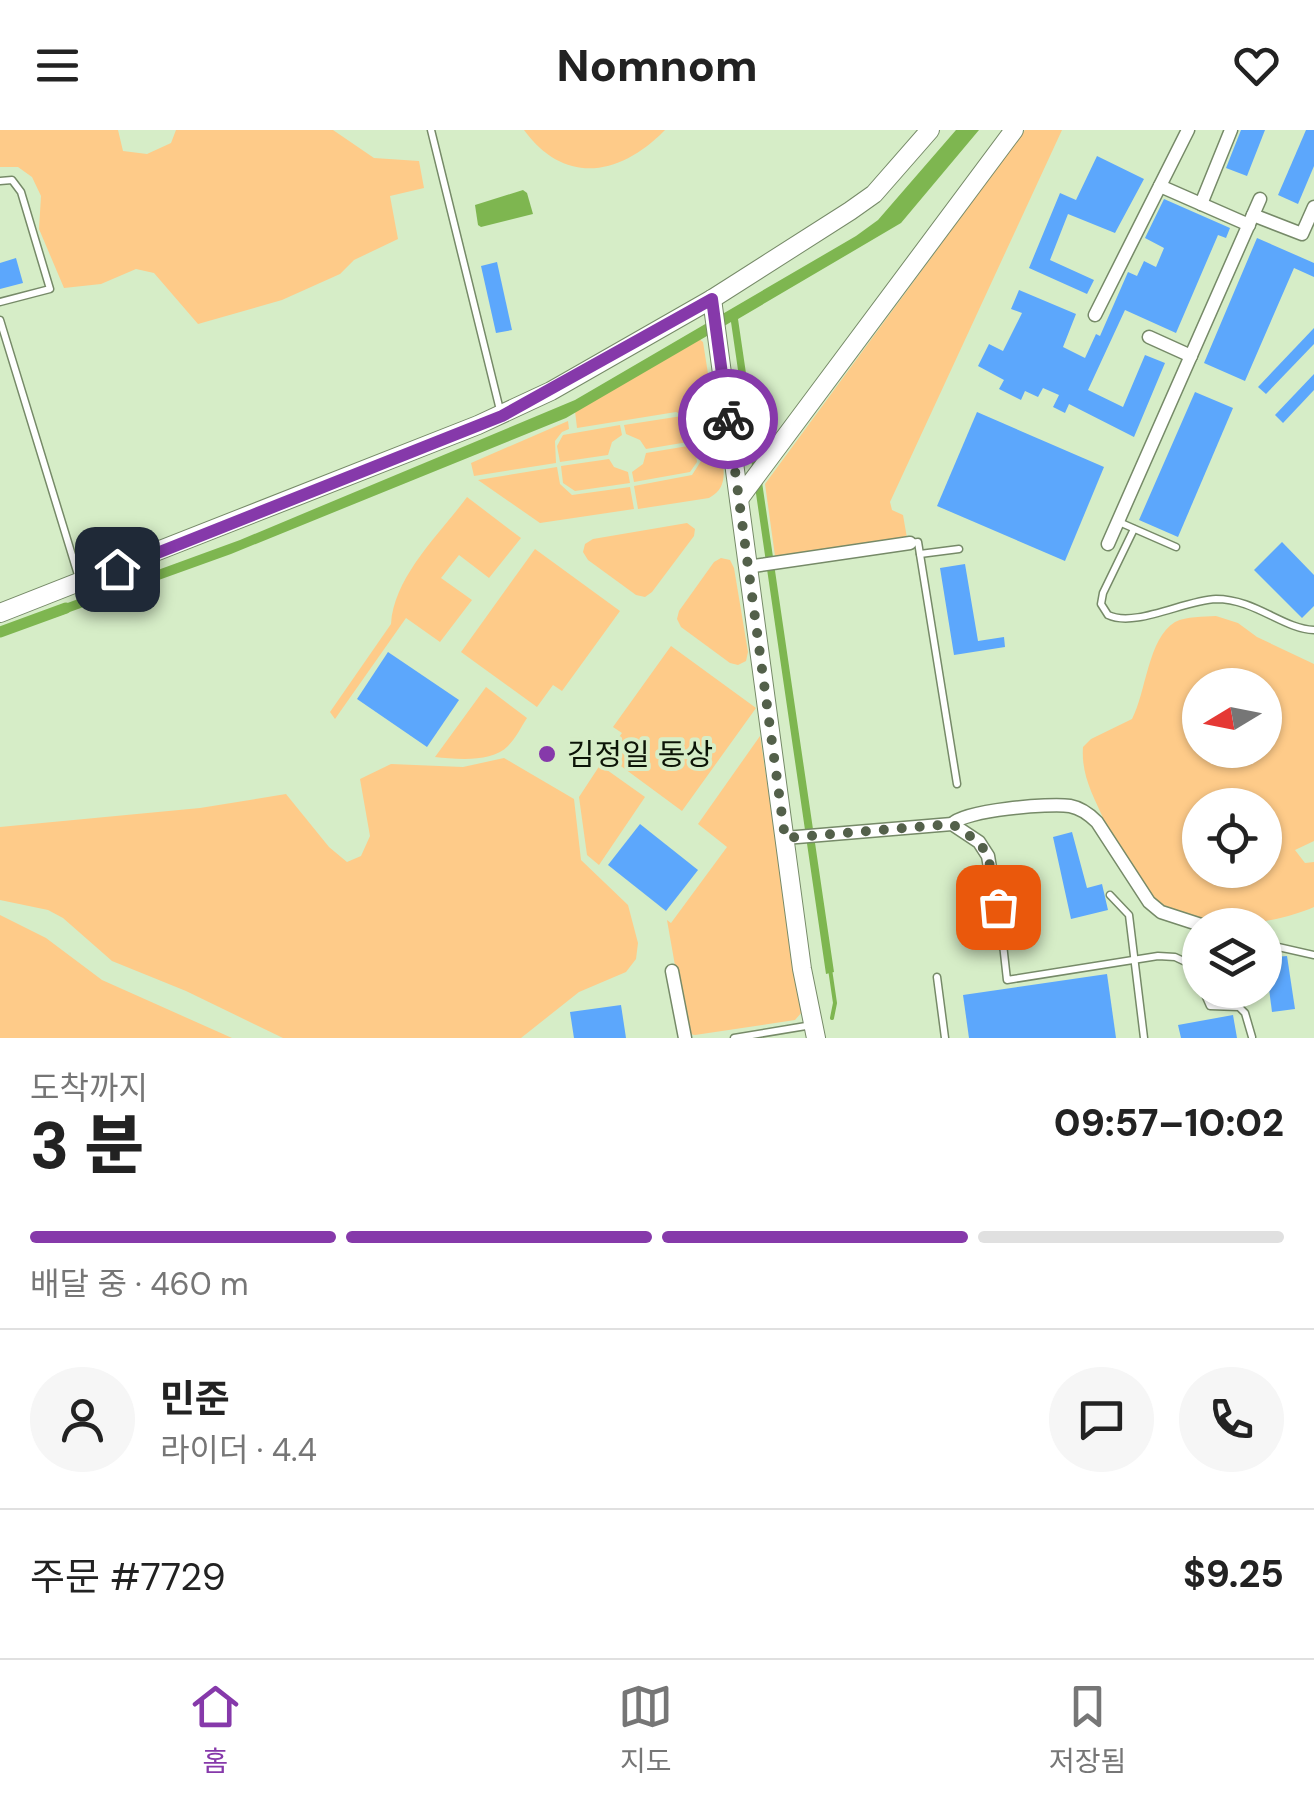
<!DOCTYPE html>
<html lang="ko">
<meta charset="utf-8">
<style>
body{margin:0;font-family:"DM Sans","Noto Sans KR",sans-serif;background:#f6f6f6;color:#222;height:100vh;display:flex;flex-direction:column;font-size:38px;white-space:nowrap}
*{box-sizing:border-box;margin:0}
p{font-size:32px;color:#767676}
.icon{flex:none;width:55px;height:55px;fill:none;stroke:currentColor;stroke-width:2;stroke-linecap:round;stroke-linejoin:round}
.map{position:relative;height:908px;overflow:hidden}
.side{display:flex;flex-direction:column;background:#fff;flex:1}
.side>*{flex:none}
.needle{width:65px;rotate:260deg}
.tools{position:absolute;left:1182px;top:538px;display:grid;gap:20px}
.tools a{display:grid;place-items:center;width:100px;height:100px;border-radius:50%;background:#fff;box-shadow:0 2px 8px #0004;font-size:50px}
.pin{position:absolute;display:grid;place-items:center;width:85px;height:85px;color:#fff;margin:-42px;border-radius:20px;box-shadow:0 5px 15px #0006}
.courier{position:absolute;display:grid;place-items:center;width:100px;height:100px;margin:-50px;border:8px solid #8639aa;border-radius:50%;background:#fff;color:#222;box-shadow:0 2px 12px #0007}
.head em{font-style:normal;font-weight:800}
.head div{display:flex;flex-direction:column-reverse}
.head{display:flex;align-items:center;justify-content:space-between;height:170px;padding:0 30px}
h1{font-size:65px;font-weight:800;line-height:75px}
.bar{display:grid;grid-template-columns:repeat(4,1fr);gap:15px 10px;align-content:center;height:120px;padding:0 30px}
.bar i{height:12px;border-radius:8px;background:#e0e0e0}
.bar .on{background:#8639aa}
.bar p{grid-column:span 4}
.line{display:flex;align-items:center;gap:25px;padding:0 30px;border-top:2px solid #e0e0e0}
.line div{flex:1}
.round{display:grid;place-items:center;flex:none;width:105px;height:105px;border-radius:52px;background:#f6f6f6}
header{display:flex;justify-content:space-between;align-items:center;height:130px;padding:0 30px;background:#fff;font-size:45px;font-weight:800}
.menu{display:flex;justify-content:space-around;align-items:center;height:140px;border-top:2px solid #e0e0e0;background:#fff;font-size:28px;color:#767676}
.menu a{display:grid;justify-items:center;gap:5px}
.menu .on{color:#8639aa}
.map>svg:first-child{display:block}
</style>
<header><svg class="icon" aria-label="menu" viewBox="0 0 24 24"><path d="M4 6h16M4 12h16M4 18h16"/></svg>Nomnom<svg class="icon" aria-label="heart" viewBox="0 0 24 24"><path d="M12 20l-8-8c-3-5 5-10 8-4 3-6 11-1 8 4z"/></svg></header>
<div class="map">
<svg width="1314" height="908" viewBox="0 0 1314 908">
<rect width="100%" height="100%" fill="#d6edc7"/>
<!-- green -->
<g fill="#fecb89" fill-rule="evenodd">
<path d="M0,0H118L123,21L147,24L171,13L176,0H333L374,28L419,31L424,58L390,66L398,109L354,130L340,144L282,170L198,194L154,143L136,139L101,154L64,158L39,99L41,66L32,47L18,37H0Z"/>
<path d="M524,0H665C620,46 565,56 524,0Z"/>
<path d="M1025,0H1062L890,372L892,380L903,385L907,408L775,426L765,354Z"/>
<path d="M699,209L703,212L718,307L697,310L692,289L676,282L577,298L575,281Z"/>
<path d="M682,286L691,294L694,311L646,319L640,310L626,304L624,295Z"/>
<path d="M568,291L569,299L562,302L555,311L556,333L474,346L471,333Z"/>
<path d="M620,295L622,305L612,312L608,325L560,332L557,316L563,305Z"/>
<path d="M719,311C722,333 732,356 709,368L638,379L634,356L692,345L701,331L698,314Z"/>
<path d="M694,315L697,332L690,342L634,352L632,342L643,334L646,323Z"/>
<path d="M609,329L614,337L628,342L630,353L575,361L563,353L561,336Z"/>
<path d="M557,337L560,354L572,365L630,357L634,379L540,393L478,350Z"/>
<path d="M467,367L521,408L489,448L459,425L441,448L472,470L440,512L406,488L335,589L330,582L391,494C394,446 440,404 467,367Z"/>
<path d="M687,393L695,399L694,406L652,462L645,467L636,465L588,430L583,422L585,414L593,409Z"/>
<path d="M535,419L620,481L562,561L553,555L537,577L461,522Z"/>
<path d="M721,428L730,430L734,438L748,522L746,531L738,535L730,533L681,497L677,489L679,481L714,432Z"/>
<path d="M1216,486L1238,493L1257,507L1314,534V711L1295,720L1305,733L1314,732V777C1275,794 1192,808 1158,775C1141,759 1113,711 1104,690C1093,665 1081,645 1083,617L1091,609L1132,589C1146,563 1148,508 1175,492C1187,486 1203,487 1216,486ZM1200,555H1265V620H1200ZM1200,675H1265V740H1200Z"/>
<path d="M671,516L756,578L682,681L606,625L622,603L613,597Z"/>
<path d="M486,557L527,588C521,597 516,608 508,616C492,633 456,629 435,627Z"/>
<path d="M760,606L802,882L795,890L695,905L689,904L686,898L667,790L671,793L727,717L698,694Z"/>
<path d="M504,628L574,669L581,730L628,775L638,813L636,829L626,842L579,862L521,908H283L186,861L112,831L63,788L48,780L0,770V697L200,678L286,664L329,717L347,732L361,726L370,706L360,649L391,634L463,637Z"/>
<path d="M600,635L645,667L599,735L587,725L579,667Z"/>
<path d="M0,785L46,808L102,850L232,908H0Z"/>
</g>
<!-- water -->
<g fill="#7eb650">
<path d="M956,0H979L901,93L738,189L834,842L826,844L731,192L566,288L231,424L53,488L51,479L240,410L575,270L856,106L878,90Z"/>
<path d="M523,60L527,63L533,84L481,97L478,95L475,75Z"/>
</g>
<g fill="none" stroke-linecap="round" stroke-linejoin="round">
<!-- stream -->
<path stroke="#7eb650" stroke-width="4" d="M830,839L835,873L832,888"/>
<!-- canal -->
<path stroke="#7eb650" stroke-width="11" d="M0,502L66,478"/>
</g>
<!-- building -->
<g fill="#5ca7fc">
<path d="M1241,0H1265L1247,46L1226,38Z"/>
<path d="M1306,0H1314V36L1298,74L1278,65Z"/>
<path d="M1097,26L1144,49L1115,103L1068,84L1050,130L1094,150L1087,164L1029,138L1060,63L1076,70Z"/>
<path d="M1164,69L1230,98L1226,108L1218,105L1176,203L1125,180L1088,260L1123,277L1145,225L1165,233L1134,307L1069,274L1065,283L1053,277L1059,265L1043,258L1038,267L1025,261L1021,270L999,259L1004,250L978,236L989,214L1003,221L1022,183L1011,179L1019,160L1076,184L1063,217L1085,228L1096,204L1100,206L1128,142L1137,146L1144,131L1156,137L1164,118L1145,108Z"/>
<path d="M1257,108L1314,133V147L1294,138L1245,251L1204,233Z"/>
<path d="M16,128L23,153L0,159V133Z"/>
<path d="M497,132L512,200L496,203L481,136Z"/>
<path d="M1314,198V214L1266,264L1258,257Z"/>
<path d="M1314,244V260L1283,293L1275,285Z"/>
<path d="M1195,262L1233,278L1178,407L1139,390Z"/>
<path d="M977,282L1104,337L1065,431L937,376Z"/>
<path d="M1282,412L1314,445V476L1302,488L1254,440Z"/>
<path d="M965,434L978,511L1004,507L1005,517L954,525L940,438Z"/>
<path d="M388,522L459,570L427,617L357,569Z"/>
<path d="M640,694L698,740L666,781L608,735Z"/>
<path d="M1072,702L1087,758L1102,754L1108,780L1071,789L1053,707Z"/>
<path d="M1287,826L1295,879L1272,882L1265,828Z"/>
<path d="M1107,844L1116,908H969L963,865Z"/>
<path d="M621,875L626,908H574L570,882Z"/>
<path d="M1233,885L1237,908H1181L1178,895Z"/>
</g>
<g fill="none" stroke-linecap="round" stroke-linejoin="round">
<defs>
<g id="lane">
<path d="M431,0L500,280"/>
<path d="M0,51L12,50L21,62L50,159L0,172"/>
<path d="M0,190L79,448"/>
<path d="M1119,392L1176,417"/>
<path d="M1134,399L1103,463L1101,474L1108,485C1135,498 1185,470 1216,469C1255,469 1283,499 1314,500"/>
<path d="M910,413L918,412L957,654"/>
<path d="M920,424L959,419"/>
<path d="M1110,765L1129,785L1144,908"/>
<path d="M1003,814L1007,850L1158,826L1175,827L1192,835L1200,849"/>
<path d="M1265,814L1314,825"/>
<path d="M937,847L945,908"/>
<path d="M1203,860L1210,876L1239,877L1245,883L1252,907"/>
<path d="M734,908L812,895"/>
</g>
<g id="street">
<path d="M1160,56L1249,95"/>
<path d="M1201,74L1231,0"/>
<path d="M1253,85L1302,104L1314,77"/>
<path d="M1095,185L1188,0"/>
<path d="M1149,207L1191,226"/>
<path d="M1108,414L1260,69"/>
<path d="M747,437L910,413"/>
<path d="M952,694C965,680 1049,673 1070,676C1081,678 1089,684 1097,692L1149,772L1161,782L1201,795"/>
<path d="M785,708L952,694L979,712L988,726L1003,814"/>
<path d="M672,841L685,908"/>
</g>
<g id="secondary">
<path d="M712,169L802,839L816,908"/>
<path d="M739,369L1014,0"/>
<path d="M0,483L478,295L551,261L712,169L850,81L874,64L930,0"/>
</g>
</defs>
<!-- lane casing -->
<use href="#lane" stroke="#768a68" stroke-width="9"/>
<!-- street casing -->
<use href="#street" stroke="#768a68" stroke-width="15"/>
<!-- secondary casing -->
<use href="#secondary" stroke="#768a68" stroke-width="20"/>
<!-- lane -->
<use href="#lane" stroke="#fff" stroke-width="6"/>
<!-- street -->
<use href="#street" stroke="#fff" stroke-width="12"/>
<!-- secondary -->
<use href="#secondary" stroke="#fff" stroke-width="18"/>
</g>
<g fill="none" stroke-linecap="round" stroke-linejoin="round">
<!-- done -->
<path stroke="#53604a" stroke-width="10" stroke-dasharray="0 18" d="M728,289L785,708L952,694L979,712L988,726L998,777"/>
<!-- route -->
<path stroke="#8639aa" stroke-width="12" d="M117,439L502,286L712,169L728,289"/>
</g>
<!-- markers -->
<circle fill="#8639aa" stroke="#d6edc7" stroke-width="4" cx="547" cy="624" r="10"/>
<g text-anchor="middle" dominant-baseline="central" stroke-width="8" stroke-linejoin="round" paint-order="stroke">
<!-- poi labels -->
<g font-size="30" fill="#0c1407" stroke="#d6edc7" text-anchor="start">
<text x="567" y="624">김정일 동상</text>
</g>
</g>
</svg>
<div class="tools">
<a><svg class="needle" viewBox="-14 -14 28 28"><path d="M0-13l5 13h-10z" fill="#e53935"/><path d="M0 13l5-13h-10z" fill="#767676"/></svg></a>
<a><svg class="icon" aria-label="locate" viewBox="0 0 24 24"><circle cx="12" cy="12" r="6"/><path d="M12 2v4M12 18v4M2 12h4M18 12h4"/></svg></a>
<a><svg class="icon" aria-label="layers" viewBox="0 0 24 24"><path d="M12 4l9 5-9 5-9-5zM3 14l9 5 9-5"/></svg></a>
</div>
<div class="pin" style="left:998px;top:777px;background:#ea580c"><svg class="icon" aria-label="bag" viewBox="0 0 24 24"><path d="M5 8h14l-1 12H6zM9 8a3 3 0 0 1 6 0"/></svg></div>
<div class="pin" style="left:117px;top:439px;background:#1f2937"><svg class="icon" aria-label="home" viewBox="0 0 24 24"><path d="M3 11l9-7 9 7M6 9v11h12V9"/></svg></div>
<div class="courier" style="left:728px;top:289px"><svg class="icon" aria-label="bike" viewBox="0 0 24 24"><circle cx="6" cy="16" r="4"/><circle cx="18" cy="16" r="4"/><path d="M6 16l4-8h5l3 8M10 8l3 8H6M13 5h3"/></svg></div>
</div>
<section class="side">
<div class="head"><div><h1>3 분</h1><p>도착까지</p></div><em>09:57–10:02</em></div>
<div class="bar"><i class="on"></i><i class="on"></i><i class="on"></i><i></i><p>배달 중 · 460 m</p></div>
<div class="line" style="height:180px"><a class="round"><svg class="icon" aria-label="person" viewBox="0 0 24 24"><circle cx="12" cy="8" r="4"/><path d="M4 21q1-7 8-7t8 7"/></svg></a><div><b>민준</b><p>라이더 · 4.4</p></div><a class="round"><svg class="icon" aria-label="chat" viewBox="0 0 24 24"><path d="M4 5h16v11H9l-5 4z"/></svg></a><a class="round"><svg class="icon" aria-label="phone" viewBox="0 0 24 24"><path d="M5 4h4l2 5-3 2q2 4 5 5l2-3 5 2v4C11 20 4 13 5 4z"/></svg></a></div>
<div class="line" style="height:130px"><div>주문 #7729</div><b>$9.25</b></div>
</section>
<nav class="menu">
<a class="on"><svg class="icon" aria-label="home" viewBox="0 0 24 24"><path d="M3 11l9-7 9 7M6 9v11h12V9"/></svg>홈</a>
<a><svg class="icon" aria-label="map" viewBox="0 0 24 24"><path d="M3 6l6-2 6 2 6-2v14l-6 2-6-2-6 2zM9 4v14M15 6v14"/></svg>지도</a>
<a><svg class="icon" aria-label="saved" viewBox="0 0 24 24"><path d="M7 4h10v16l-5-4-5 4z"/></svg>저장됨</a>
</nav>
